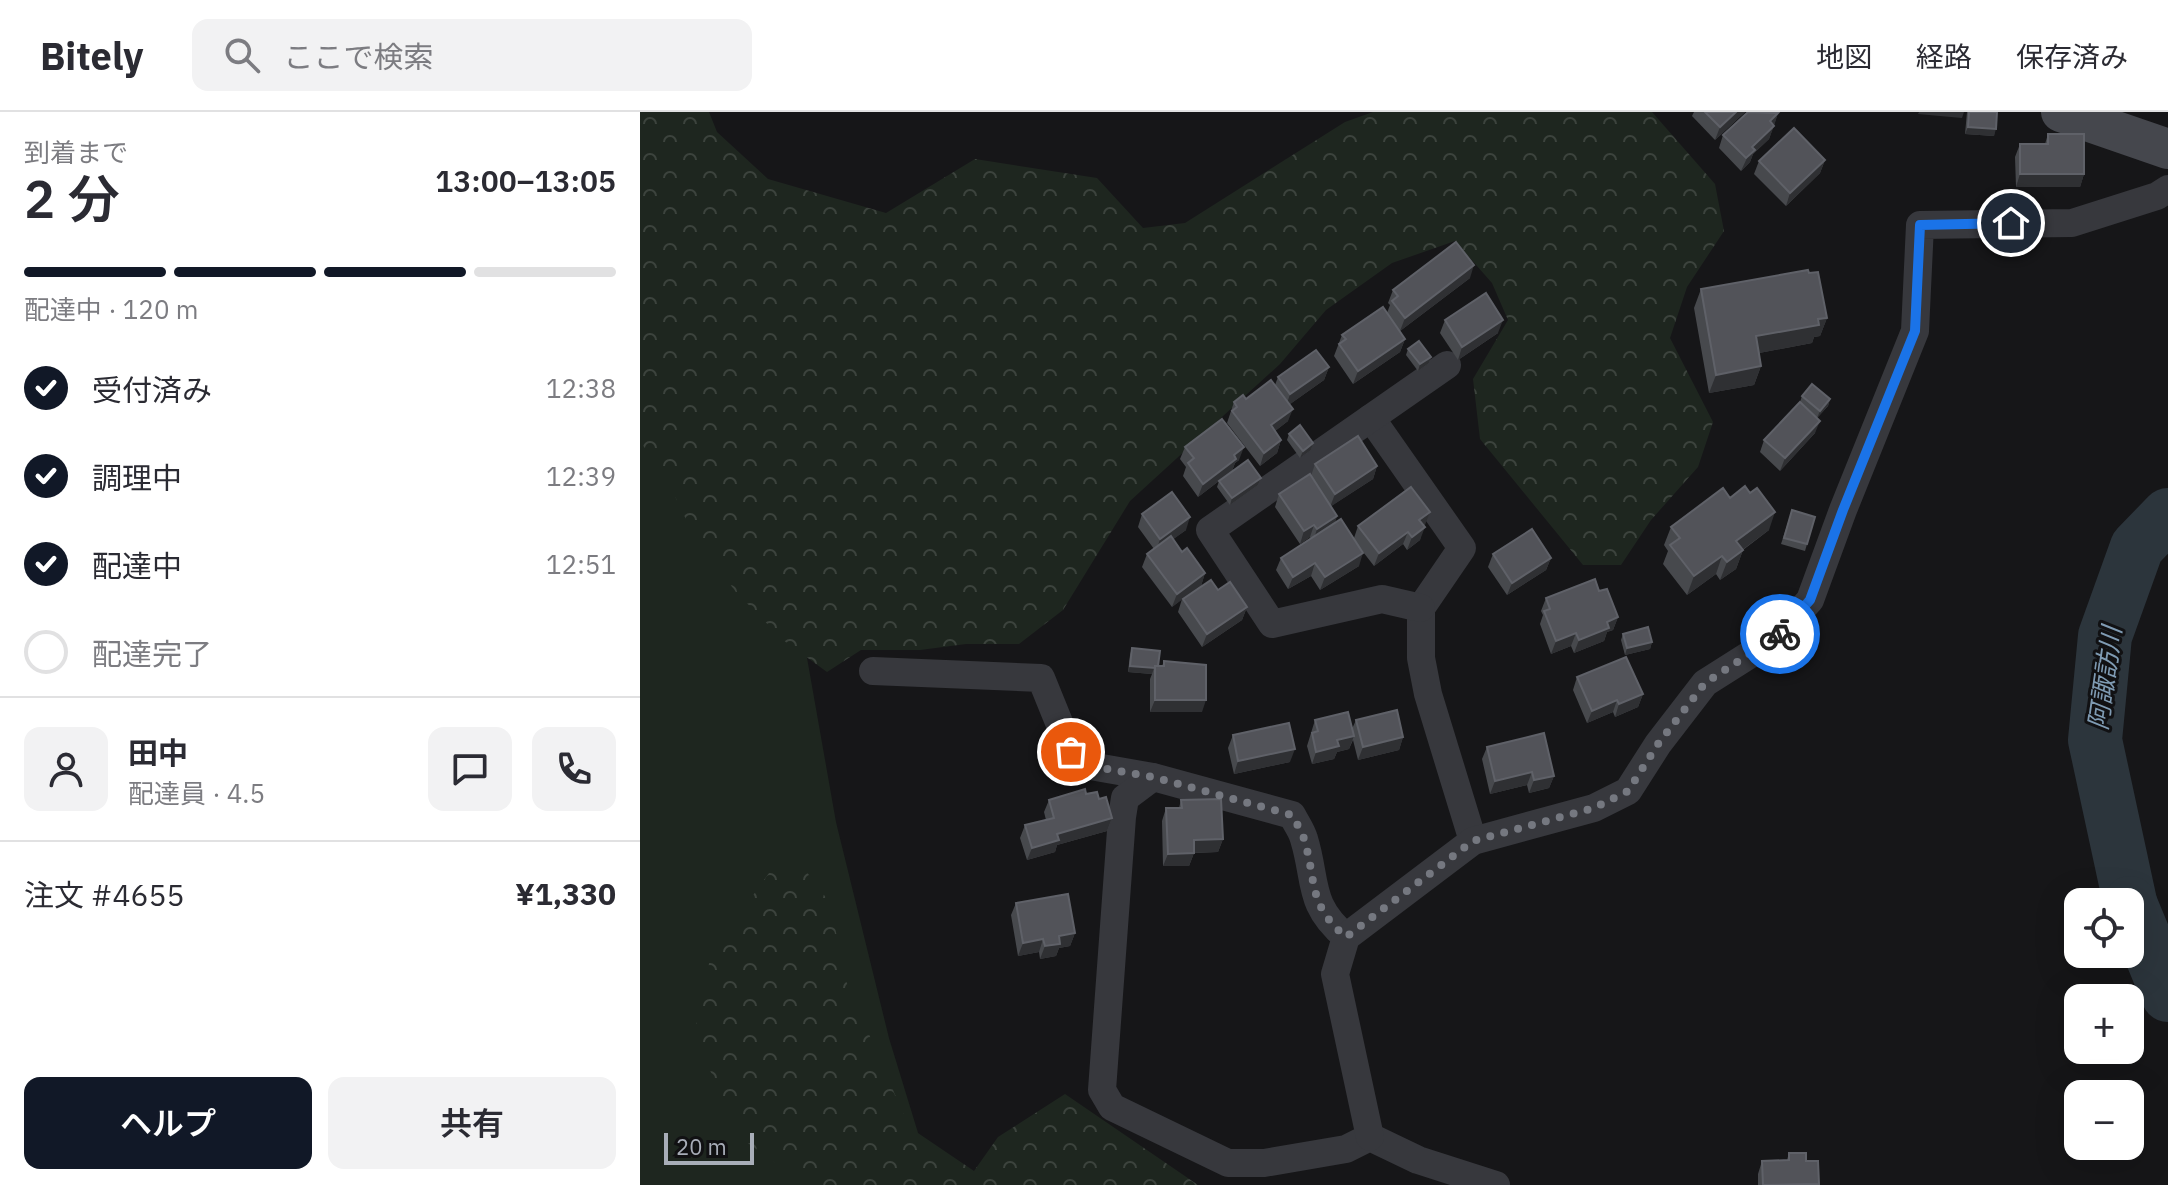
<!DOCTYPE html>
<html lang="ja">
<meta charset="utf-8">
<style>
body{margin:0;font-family:"IBM Plex Sans","Noto Sans JP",sans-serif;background:#f2f2f3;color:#2b2b33;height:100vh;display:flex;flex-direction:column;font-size:30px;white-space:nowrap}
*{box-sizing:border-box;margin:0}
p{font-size:26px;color:#7c7c81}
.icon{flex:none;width:44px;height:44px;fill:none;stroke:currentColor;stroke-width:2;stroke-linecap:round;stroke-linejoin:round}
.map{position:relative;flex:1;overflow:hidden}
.side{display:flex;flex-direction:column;background:#fff;width:640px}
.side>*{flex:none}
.fabs{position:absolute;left:1424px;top:776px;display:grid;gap:16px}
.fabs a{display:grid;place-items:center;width:80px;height:80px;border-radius:16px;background:#fff;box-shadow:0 8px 32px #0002;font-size:40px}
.scale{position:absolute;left:24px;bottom:20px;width:90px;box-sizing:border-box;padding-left:8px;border:4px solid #a8adb8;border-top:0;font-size:22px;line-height:28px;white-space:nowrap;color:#a8adb8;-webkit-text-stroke:6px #111113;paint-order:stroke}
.pin{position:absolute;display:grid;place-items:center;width:68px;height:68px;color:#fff;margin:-34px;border:4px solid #fff;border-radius:50%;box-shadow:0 2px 8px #0007}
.courier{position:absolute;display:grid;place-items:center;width:80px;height:80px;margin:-40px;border:6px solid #1a73e8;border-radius:50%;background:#fff;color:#222;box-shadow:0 2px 10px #0007}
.head em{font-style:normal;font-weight:600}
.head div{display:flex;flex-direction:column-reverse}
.head{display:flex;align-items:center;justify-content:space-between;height:136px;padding:0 24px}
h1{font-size:52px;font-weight:600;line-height:60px}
.bar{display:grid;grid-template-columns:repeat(4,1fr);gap:12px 8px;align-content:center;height:96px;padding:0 24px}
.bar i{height:10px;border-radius:6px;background:#e1e1e2}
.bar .selected{background:#111827}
.bar p{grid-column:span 4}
.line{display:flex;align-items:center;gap:20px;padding:0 24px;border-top:2px solid #e1e1e2}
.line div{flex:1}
.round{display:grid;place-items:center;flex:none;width:84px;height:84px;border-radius:16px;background:#f2f2f3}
ol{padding:0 24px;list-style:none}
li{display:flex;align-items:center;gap:24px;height:88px}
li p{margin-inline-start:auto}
li .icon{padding:8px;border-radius:50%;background:#111827;color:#fff;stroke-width:4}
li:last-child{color:#7c7c81}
li i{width:44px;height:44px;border:4px solid #e1e1e2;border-radius:50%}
.primary-button{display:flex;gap:16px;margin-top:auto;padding:16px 24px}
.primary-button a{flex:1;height:92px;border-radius:16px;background:#111827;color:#fff;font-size:32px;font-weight:600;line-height:92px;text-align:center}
.primary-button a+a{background:#f2f2f3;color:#2b2b33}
header{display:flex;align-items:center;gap:48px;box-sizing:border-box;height:112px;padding:0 40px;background:#fff;border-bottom:2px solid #e1e1e2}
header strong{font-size:38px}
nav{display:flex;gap:44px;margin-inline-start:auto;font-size:28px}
.search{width:560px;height:72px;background:#f2f2f3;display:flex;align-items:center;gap:20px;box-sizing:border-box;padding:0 28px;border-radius:16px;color:#7c7c81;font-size:30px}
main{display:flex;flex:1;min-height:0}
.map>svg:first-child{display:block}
</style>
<header>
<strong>Bitely</strong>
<div class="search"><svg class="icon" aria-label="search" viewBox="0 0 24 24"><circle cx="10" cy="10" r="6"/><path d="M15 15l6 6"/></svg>ここで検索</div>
<nav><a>地図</a><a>経路</a><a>保存済み</a></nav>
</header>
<main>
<section class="side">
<div class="head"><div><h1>2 分</h1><p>到着まで</p></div><em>13:00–13:05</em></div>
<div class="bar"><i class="selected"></i><i class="selected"></i><i class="selected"></i><i></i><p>配達中 · 120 m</p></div>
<ol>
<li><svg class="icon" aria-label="check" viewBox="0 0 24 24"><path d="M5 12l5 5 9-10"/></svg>受付済み<p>12:38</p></li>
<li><svg class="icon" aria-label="check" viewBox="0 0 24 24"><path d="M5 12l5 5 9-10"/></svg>調理中<p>12:39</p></li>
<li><svg class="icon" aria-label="check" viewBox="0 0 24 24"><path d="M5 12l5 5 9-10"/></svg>配達中<p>12:51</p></li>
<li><i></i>配達完了</li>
</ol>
<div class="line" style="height:144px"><a class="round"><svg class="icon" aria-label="person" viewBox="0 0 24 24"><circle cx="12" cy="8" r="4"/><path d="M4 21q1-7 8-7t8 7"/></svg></a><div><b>田中</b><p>配達員 · 4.5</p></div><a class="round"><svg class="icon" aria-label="chat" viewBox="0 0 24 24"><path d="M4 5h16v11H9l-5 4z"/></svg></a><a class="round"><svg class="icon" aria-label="phone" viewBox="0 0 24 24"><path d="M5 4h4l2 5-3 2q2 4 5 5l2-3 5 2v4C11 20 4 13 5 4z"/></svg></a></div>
<div class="line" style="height:104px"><div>注文 #4655</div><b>¥1,330</b></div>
<div class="primary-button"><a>ヘルプ</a><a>共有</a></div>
</section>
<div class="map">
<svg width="1528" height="1073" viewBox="0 0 1528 1073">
<defs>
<pattern id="forest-crowns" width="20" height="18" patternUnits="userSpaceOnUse" patternTransform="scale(2)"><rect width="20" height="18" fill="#1e261f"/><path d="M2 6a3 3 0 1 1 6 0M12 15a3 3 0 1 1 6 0" fill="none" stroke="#3c433d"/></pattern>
</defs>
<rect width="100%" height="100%" fill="#161618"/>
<!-- green -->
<path fill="#1e261f" d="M0,315L157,489L196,710L249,926L294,1073H0Z"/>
<!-- forest -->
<g fill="url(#forest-crowns)">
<path d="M0,0H69L77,20L128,67L246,101L335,47L457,66L503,116L545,111L705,10L733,0H1012L1075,72L1084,119L1047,175L1030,226L1073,310L1058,355L1011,408L981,453H943L840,327L833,267L868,208L852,171L815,129L752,151L686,198L640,252L490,389L423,498L379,532H326L280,538H221L187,560L143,528L95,479L52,420L22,357L0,330Z"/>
<path d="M134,754L163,755L190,791L206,869L269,1015L334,1059L358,1025L425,982L558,1073H167L102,1027L54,924L71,842Z"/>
</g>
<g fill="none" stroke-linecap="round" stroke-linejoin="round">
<!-- river -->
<g stroke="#2c353c" stroke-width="54">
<path d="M1490,790L1455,628L1465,524L1497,435L1528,403"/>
<path d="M1490,791L1528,883"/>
</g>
<!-- street -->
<g stroke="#37383d" stroke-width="28">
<path d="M731,306L822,436L781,496V546L788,582L833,729"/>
<path d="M781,496L742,487L632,512L570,418L807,253"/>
<path d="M233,559L401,566L431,640L439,652L513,665L652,703C656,711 662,719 664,727C677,769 667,792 706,825"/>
<path d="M513,665L485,686L482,705L462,978L472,995L588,1051H624L706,1037L730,1025L778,1048L856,1073"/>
<path d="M730,1025L695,862L706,825L833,729L954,696L988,679L1018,632L1065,571L1136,526L1170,488L1203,398L1275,219L1280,113L1432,111L1517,84L1528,77"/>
</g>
<!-- secondary -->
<path stroke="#45474d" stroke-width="40" d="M1421,0L1528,37"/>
</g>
<!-- wall -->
<g fill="#47494d">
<path d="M1054,0H1105L1075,28L1052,4Z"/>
<path d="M1327,0H1357L1354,24L1325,22Z"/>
<path d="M1138,1L1129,27L1113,42L1110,50L1101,59L1079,36L1083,23Z"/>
<path d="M1408,22L1444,62L1440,75H1376L1375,45L1380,32H1405Z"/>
<path d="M1185,48L1180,61L1146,94L1114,62L1119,49Z"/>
<path d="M830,166L760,219L748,203L765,227L760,240L713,272L694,244L702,223L747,201L750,193L748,191L753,178Z"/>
<path d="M1061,177L1187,206L1180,224L1174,225L1172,231L1119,241L1121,254L1114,273L1069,281L1054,196Z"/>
<path d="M805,208L858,221L818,248L800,221Z"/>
<path d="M768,237L791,245L789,251L778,259L766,243Z"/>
<path d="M689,255L684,268L650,292L648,309L635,319L641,328L637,341L620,354L587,311L594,290L606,287L635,273L638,265Z"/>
<path d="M1162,284L1190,287L1188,294L1177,306L1175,321L1140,359L1120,340L1124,328L1160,290Z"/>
<path d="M649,322L673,331L671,338L660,346L647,328Z"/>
<path d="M545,335L599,348L595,351L592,359L621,366L618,373L590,393L577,375L579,369L558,385L543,364L546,355L540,347Z"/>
<path d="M675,352L737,354L733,367L691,394L697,404L694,412L714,426L718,414L790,400L783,414L780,428L767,438L763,432L734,454L720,436L719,454L680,478L671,464L648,477L636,458L641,446L671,427L670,425L660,432L635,395L639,382L671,364Z"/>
<path d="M1090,386L1129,418L1103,438L1096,457L1080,468L1076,462L1047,483L1023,452L1028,439L1024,433L1031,415Z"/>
<path d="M1152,398L1175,405L1165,439L1141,432Z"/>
<path d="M502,402L546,418L533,427L542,440L565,461L561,474L578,478L607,495L602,508L562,535L538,500L542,487L532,495L502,455L507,442L514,437L498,415Z"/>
<path d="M853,442L911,446L906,458L867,483L848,455Z"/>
<path d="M959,479L978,505L973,518L967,520L964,529L934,541L931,534L911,542L900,512L903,503L901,499L906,486Z"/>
<path d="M983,522L1012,530L1010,537L985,543L981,528Z"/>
<path d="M492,536L518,554H522L524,549L562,600H510V567L512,562L488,560L490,543Z"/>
<path d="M937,565L1003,582L998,595L975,605L973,600L947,611L933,578Z"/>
<path d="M675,608L712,617L716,608L763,625L759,638L718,648L713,628L709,637L697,640L694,647L672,652L667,634Z"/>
<path d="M593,623L650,650L594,662L588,636Z"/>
<path d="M847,635L914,664L909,676L889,681L887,673L850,682L842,647Z"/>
<path d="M446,682L459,687L472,706L467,719L417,733L415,740L387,748L380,726L385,713L406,708L404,700L409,688Z"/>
<path d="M541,688L583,727L578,740L554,741L549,754H523L522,709L526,696H539Z"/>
<path d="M376,791L435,821L430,834L419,836L416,844L400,847L399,840L378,844L371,803Z"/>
<path d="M1149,1041L1166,1049H1178V1073H1118V1062L1122,1049L1147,1048Z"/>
</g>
<!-- shaded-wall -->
<g fill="#2f3033">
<path d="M1096,0H1105L1075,28L1080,15Z"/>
<path d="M1279,0H1324L1322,6L1278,2Z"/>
<path d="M1138,1L1134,14L1130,9Z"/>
<path d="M1134,14L1129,27L1113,42L1110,50L1101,59L1112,35Z"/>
<path d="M1328,15L1356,17L1354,24L1325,22Z"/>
<path d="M1185,48L1180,61L1146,94L1150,81Z"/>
<path d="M1380,62H1444L1440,75H1376Z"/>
<path d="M834,153L830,166L760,219L765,206Z"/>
<path d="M1187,206L1180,224L1174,225L1172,231L1109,243L1116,224Z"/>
<path d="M863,208L858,221L818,248L822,235Z"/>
<path d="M765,227L760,240L713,272L718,259Z"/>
<path d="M791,245L789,251L778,259L780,252Z"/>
<path d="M1121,254L1114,273L1069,281L1076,263Z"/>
<path d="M689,255L684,268L646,295L650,282Z"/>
<path d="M1190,287L1188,294L1177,306L1180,299Z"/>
<path d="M653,297L648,309L626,326L631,313Z"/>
<path d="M1180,309L1175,321L1140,359L1145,346Z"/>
<path d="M641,328L637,341L620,354L624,341Z"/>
<path d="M673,331L671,338L660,346L663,339Z"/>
<path d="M604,335L599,348L595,351L592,359L558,385L563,372Z"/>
<path d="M737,354L733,367L690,395L695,382Z"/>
<path d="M621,366L618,373L590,393L592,386Z"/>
<path d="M790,400L785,413L774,420L779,408Z"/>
<path d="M1135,400L1129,418L1090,447L1096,429Z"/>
<path d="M697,404L693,417L673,430L677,417Z"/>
<path d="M550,405L546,418L516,440L520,427Z"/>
<path d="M674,413L670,425L660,432L664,419Z"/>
<path d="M785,415L780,428L767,438L772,425Z"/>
<path d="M768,420L763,432L734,454L739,441Z"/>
<path d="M1103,438L1096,457L1080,468L1087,450Z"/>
<path d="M723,441L719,454L680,478L685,465Z"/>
<path d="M1082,444L1076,462L1047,483L1054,464Z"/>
<path d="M911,446L906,458L867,483L872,471Z"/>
<path d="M675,451L671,464L648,477L653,465Z"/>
<path d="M565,461L561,474L532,495L537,482Z"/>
<path d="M607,495L602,508L562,535L567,522Z"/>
<path d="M978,505L973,518L967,520L964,529L934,541L939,528L967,510Z"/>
<path d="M936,521L931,534L911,542L916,529Z"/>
<path d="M1012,530L1010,537L985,543L987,536Z"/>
<path d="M490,554L514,556L512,562L488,560Z"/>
<path d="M1003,582L998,595L975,605L979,592Z"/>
<path d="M515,588H566L562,600H510Z"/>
<path d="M977,588L973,600L947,611L952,599Z"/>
<path d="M714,624L709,637L697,640L694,647L672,652L676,640L697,628Z"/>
<path d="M763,625L759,638L718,648L723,635Z"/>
<path d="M655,637L650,650L594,662L598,649Z"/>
<path d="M892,660L887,673L850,682L855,669Z"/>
<path d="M914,664L909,676L889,681L894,668Z"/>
<path d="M472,706L467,719L417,733L415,740L387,748L392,736L417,722Z"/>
<path d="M583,727L578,740L549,741L554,728Z"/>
<path d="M554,741L549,754H523L528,742Z"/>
<path d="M435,821L430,834L419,836L416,844L400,847L405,834L419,824Z"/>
<path d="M403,827L399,840L378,844L383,831Z"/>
</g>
<!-- building -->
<g fill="#525359" stroke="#5f6168" stroke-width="2">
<path d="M1065,0H1096L1080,15Z"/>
<path d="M1108,0L1138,1L1130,9L1134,14L1112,35L1115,38L1106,46L1083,23Z"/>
<path d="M1329,0H1357L1356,17L1328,15Z"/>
<path d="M1154,16L1185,48L1150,81L1119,49Z"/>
<path d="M1408,22H1444V62H1380V32H1408Z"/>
<path d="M816,130L834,153L765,206L752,189L758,184L753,178Z"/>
<path d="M1168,158L1169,161L1178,160L1187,206L1178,207L1179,213L1116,224L1121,254L1076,263L1061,177Z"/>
<path d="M846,181L863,208L822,235L805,208Z"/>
<path d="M743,195L765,227L718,259L699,232L706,227L702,223Z"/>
<path d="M779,229L791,245L780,252L768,237Z"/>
<path d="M676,238L689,255L650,282L638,265Z"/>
<path d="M631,268L653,297L631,313L641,328L624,341L592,299L597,295L594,290L603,283L606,287Z"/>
<path d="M1172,272L1190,287L1180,299L1162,284Z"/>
<path d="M1160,290L1180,309L1145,346L1124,328Z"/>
<path d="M582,307L604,335L594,343L596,347L563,372L548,351L554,346L545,335Z"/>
<path d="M660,313L673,331L663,339L649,322Z"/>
<path d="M718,324L737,354L695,382L675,352Z"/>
<path d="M608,348L621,366L592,386L579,369Z"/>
<path d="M670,362L697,404L677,417L674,413L664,419L639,382Z"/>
<path d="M1105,374L1110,381L1117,376L1135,400L1096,429L1103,438L1087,450L1082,444L1054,464L1030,433L1040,426L1031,415L1083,376L1090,386Z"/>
<path d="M771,375L790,400L779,408L785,415L772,425L768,420L739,441L718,414Z"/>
<path d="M532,380L550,405L520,427L502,402Z"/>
<path d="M1152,398L1175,405L1167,432L1144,426Z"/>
<path d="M701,407L723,441L685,465L675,451L653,465L641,446Z"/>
<path d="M892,417L911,446L872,471L853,442Z"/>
<path d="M531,424L542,440L547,436L565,461L537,482L507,442Z"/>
<path d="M955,467L959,479L967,477L978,505L967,510L969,516L939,528L936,521L916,529L904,499L910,497L906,486Z"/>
<path d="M571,468L578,478L590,470L607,495L567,522L543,487Z"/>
<path d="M1008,515L1012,530L987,536L983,522Z"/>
<path d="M492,536L520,539L518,554H515V556L490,554Z"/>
<path d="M986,545L1003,582L979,592L977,588L952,599L937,565Z"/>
<path d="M524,549L566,553V588H515V554H524Z"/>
<path d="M757,598L763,625L723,635L716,608Z"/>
<path d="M708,600L714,624L697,628L699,634L676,640L672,621L678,619L675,608Z"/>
<path d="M649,611L655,637L598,649L593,623Z"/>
<path d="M904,621L914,664L894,668L892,660L855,669L847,635Z"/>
<path d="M445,677L446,682L457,680L459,687L466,685L472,706L417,722L419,728L392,736L385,713L414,706L409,688Z"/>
<path d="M581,687L583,727L554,728V741L528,742L526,696H542L541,688Z"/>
<path d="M428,782L435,821L419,824L420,832L405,834L403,827L383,831L376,791Z"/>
<path d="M1149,1041H1166V1049H1178L1179,1072L1123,1073L1122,1049L1149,1048Z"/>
</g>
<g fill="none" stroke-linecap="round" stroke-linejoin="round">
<!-- done -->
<path stroke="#757880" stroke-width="8" stroke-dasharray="0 14.4" d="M431,640L439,652L513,665L652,703C656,711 662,719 664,727C677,769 667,792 706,825L833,729L954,696L988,679L1018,632L1065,571L1140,522"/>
<!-- route -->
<path stroke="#1a73e8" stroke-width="10" d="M1140,522L1170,488L1203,398L1275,219L1280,113L1371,111"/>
</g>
<g text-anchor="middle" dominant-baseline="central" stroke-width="6" stroke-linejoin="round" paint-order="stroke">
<!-- water labels -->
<g font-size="26" font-style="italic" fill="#7f9bb3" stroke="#111113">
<text transform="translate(1464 566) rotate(-82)">阿諏訪川</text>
</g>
</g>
</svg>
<div class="fabs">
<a><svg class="icon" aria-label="locate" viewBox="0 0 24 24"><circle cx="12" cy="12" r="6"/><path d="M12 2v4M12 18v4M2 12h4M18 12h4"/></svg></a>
<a>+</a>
<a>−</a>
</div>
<div class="scale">20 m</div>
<div class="pin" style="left:431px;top:640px;background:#ea580c"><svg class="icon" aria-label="bag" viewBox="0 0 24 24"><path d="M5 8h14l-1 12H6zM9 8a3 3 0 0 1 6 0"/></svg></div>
<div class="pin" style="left:1371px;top:111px;background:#1f2937"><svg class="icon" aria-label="home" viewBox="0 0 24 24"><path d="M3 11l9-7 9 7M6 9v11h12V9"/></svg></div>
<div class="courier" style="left:1140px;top:522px"><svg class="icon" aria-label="bike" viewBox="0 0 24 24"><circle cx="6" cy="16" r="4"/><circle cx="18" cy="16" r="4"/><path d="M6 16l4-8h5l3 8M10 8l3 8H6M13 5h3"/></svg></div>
</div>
</main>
